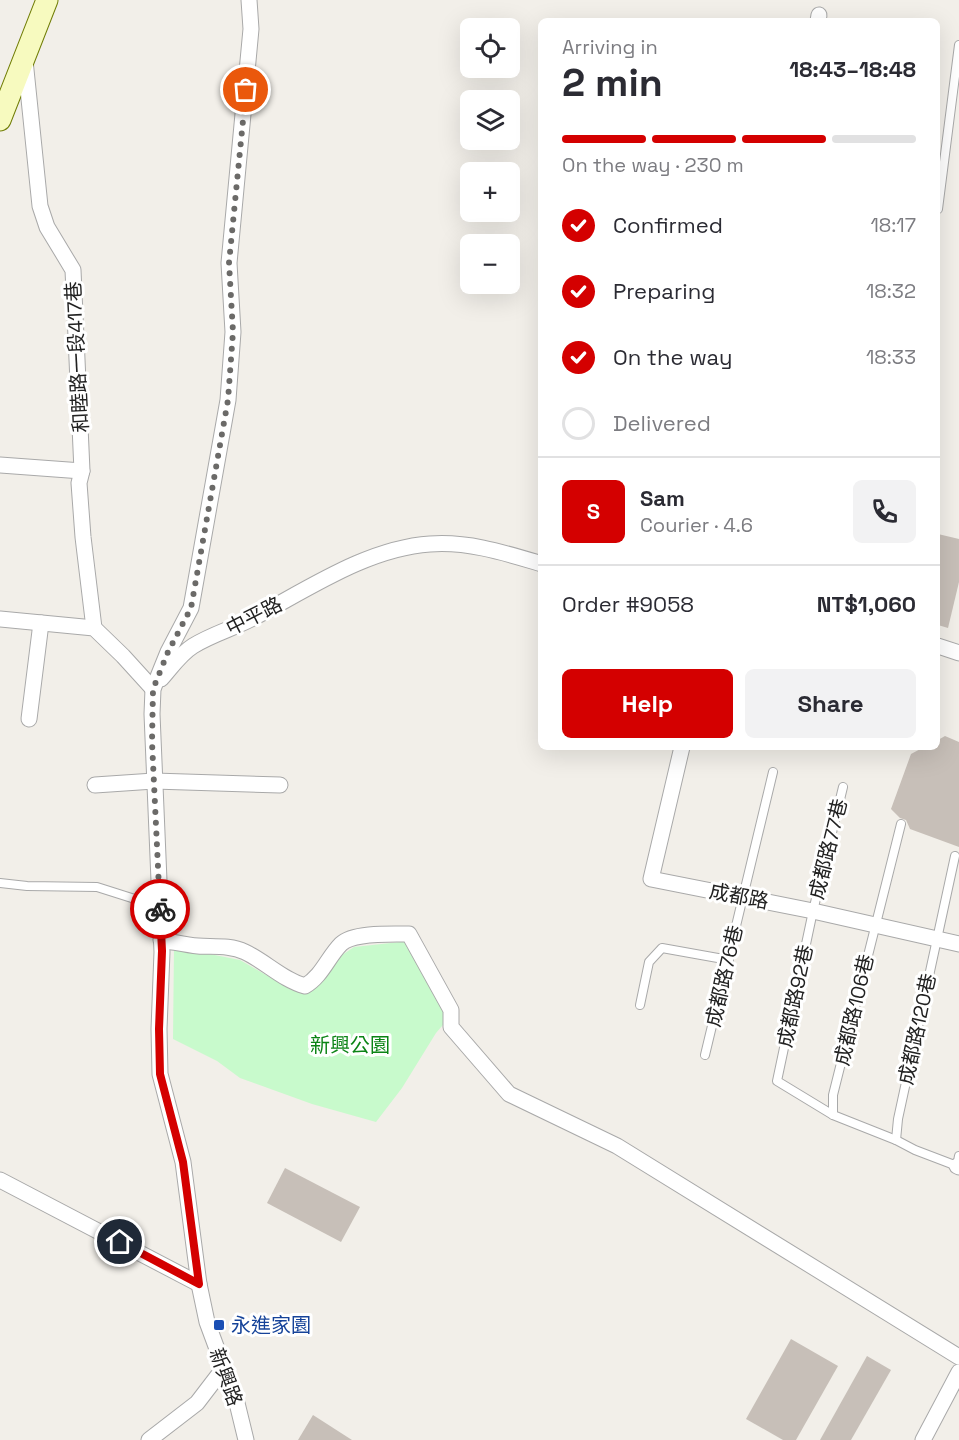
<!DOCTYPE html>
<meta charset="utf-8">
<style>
body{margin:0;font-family:"Space Grotesk","Noto Sans TC",sans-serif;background:#f2f2f3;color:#2b2b33;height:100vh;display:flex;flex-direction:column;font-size:22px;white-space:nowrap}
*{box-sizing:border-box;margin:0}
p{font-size:20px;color:#7c7c81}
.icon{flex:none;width:33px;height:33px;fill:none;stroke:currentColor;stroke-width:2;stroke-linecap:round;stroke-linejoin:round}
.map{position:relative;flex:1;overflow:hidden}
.drawer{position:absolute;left:538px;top:18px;width:402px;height:732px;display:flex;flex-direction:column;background:#fff;border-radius:9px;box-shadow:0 6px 24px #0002}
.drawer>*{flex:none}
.tools{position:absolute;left:460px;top:18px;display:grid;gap:12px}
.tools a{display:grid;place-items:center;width:60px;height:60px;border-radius:9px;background:#fff;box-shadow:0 6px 24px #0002;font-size:30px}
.pin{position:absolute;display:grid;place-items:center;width:51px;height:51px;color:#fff;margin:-26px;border:3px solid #fff;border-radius:50%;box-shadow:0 2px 6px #0007}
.courier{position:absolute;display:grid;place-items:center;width:60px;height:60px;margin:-30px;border:4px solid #d40000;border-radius:50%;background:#fff;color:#222;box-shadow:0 2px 8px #0007}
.overview em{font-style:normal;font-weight:600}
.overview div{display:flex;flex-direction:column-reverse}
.overview{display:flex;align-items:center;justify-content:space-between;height:102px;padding:0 24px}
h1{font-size:39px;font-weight:600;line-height:45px}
.bar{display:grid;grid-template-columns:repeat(4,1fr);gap:9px 6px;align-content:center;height:72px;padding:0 24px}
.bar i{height:8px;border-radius:4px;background:#e1e1e2}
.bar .active{background:#d40000}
.bar p{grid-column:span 4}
.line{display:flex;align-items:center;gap:15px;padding:0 24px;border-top:2px solid #e1e1e2}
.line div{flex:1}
.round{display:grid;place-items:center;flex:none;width:63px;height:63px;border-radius:9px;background:#f2f2f3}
ol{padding:0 24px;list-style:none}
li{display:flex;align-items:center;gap:18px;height:66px}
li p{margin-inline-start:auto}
li .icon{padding:6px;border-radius:50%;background:#d40000;color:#fff;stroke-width:4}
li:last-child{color:#7c7c81}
li i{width:33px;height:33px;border:3px solid #e1e1e2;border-radius:50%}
.action{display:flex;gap:12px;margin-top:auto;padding:12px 24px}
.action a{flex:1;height:69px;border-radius:9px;background:#d40000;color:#fff;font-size:24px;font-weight:600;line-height:69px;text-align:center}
.action a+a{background:#f2f2f3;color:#2b2b33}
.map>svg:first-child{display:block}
</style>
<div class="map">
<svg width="959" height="1440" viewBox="0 0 959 1440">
<rect width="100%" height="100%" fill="#f2efe9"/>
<!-- park -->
<path fill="#c8facc" d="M409,941L448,1019L436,1033L402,1088L376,1122L312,1104L240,1078L217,1061L173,1039L174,947L240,960L292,990L314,988L328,975L333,961L354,947Z"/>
<!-- building -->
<g fill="#c7bfb8">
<path d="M938,534L959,539V582L948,628L938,625Z"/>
<path d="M945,736L959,742V847L910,829L906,820L900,818L891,809L911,754L924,747H938V740Z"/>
<path d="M285,1168L360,1207L341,1242L267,1203Z"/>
<path d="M791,1339L838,1366L796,1440H783L746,1419Z"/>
<path d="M867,1356L891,1370L851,1440H820Z"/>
<path d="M313,1415L352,1440H298Z"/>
</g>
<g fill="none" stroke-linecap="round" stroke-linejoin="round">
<defs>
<g id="lane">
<path d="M938,209L959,45"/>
<path d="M843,787L813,911L777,1081L833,1115L896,1140L915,1150L957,1166L959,1156"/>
<path d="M0,883L27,886L97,887L160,907"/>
<path d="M640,1005L649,962L662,948L729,960"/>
<path d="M705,1055L773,772"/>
<path d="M833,1115V1095L901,824"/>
<path d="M896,1140L898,1119L955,856"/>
</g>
<g id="street">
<path d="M818,21L819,15"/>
<path d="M25,60L40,206L47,227L73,270L82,471L79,483L83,537L94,628"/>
<path d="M0,465L82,471"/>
<path d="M0,619L94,628L123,656L153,689"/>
<path d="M938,646L959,653"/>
<path d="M161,679C171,668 180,654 193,646C212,634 235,628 255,617C308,589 368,548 430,544C468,541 505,553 542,564"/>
<path d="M29,719L41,623"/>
<path d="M682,747L651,879L813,911L959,944"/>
<path d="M95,785L154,781L280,785"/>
<path d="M161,940C174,942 186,945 198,946C214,947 230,945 245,952C266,962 283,980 305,986C322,976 328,957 341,944C353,932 393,934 409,934L451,1010V1027L509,1094L617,1146L959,1357"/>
<path d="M957,1166L959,1167"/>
<path d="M0,1180L199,1284"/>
<path d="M149,1440L197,1403L223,1369"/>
<path d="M246,1440L237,1403L207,1322L199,1284L183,1162L160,1074L159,1029L162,952L152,714L153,689L168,652L191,608L228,400L233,332L229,263L251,29L249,0"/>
<path d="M923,1440L959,1372"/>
</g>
<path id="secondary" d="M0,120L47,0"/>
</defs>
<!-- lane casing -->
<use href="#lane" stroke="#a9a9a9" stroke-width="10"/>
<!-- street casing -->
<use href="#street" stroke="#a9a9a9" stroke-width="17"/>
<!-- secondary casing -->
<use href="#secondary" stroke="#707d05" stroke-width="23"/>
<!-- lane -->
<use href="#lane" stroke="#fff" stroke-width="8"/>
<!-- street -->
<use href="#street" stroke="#fff" stroke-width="15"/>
<!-- secondary -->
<use href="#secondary" stroke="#f7fabf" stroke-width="21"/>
</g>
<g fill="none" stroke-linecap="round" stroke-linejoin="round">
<!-- done -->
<path stroke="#6b6a68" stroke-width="6" stroke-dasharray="0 10.8" d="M160,909L152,742L153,689L168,652L191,608L228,400L233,332L229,263L246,90"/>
<!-- route -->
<path stroke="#d40000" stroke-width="8" d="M120,1242L199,1284L183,1162L160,1074L159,1029L162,951L160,909"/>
</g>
<!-- markers -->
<rect fill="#1a4fb4" stroke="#fff" stroke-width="2" x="213" y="1319" width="12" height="12" rx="3"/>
<g text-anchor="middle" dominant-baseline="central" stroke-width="6" stroke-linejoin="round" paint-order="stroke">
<!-- street labels -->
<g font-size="20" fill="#222" stroke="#fff">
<text transform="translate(77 357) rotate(-93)">和睦路一段417巷</text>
<text transform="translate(254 616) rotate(-27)">中平路</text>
<text transform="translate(828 849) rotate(-76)">成都路77巷</text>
<text transform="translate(739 896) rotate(11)">成都路</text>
<text transform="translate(724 976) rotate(-77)">成都路76巷</text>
<text transform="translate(795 996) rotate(-78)">成都路92巷</text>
<text transform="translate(854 1010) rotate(-77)">成都路106巷</text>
<text transform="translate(917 1029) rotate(-78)">成都路120巷</text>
<text transform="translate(226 1377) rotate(70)">新興路</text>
</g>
<!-- park labels -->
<g font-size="20" fill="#0c8416" stroke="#fff">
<text x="350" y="1045">新興公園</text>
</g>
<!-- transit labels -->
<g font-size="20" fill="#164399" stroke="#fff" text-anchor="start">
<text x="231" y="1325">永進家園</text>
</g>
</g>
</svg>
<div class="tools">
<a><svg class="icon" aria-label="locate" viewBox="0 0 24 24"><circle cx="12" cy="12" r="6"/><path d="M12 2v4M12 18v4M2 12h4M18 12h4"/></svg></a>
<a><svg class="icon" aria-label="layers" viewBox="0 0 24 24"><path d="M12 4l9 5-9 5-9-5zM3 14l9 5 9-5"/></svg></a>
<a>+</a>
<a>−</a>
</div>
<div class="pin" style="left:246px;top:90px;background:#ea580c"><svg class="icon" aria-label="bag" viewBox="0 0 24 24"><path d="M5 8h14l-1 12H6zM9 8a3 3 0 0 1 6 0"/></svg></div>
<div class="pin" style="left:120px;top:1242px;background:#1f2937"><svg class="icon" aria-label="home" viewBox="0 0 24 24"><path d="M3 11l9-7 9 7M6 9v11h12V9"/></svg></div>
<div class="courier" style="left:160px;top:909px"><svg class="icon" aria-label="bike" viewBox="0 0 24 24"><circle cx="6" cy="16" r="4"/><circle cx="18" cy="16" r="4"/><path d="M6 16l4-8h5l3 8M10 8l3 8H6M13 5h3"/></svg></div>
<section class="drawer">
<div class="overview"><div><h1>2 min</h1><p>Arriving in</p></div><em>18:43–18:48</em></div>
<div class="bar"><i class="active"></i><i class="active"></i><i class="active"></i><i></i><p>On the way · 230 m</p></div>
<ol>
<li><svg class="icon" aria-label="check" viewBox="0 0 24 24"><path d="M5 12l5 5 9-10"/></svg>Confirmed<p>18:17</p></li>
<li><svg class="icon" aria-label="check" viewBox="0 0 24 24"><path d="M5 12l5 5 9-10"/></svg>Preparing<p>18:32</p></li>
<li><svg class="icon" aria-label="check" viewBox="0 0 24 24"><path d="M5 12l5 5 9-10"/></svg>On the way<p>18:33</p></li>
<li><i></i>Delivered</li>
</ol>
<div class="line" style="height:108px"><b class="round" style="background:#d40000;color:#fff">S</b><div><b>Sam</b><p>Courier · 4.6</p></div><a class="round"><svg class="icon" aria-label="phone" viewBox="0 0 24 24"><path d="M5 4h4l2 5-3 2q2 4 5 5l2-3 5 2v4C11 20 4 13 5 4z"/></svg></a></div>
<div class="line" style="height:78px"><div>Order #9058</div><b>NT$1,060</b></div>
<div class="action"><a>Help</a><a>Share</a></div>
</section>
</div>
